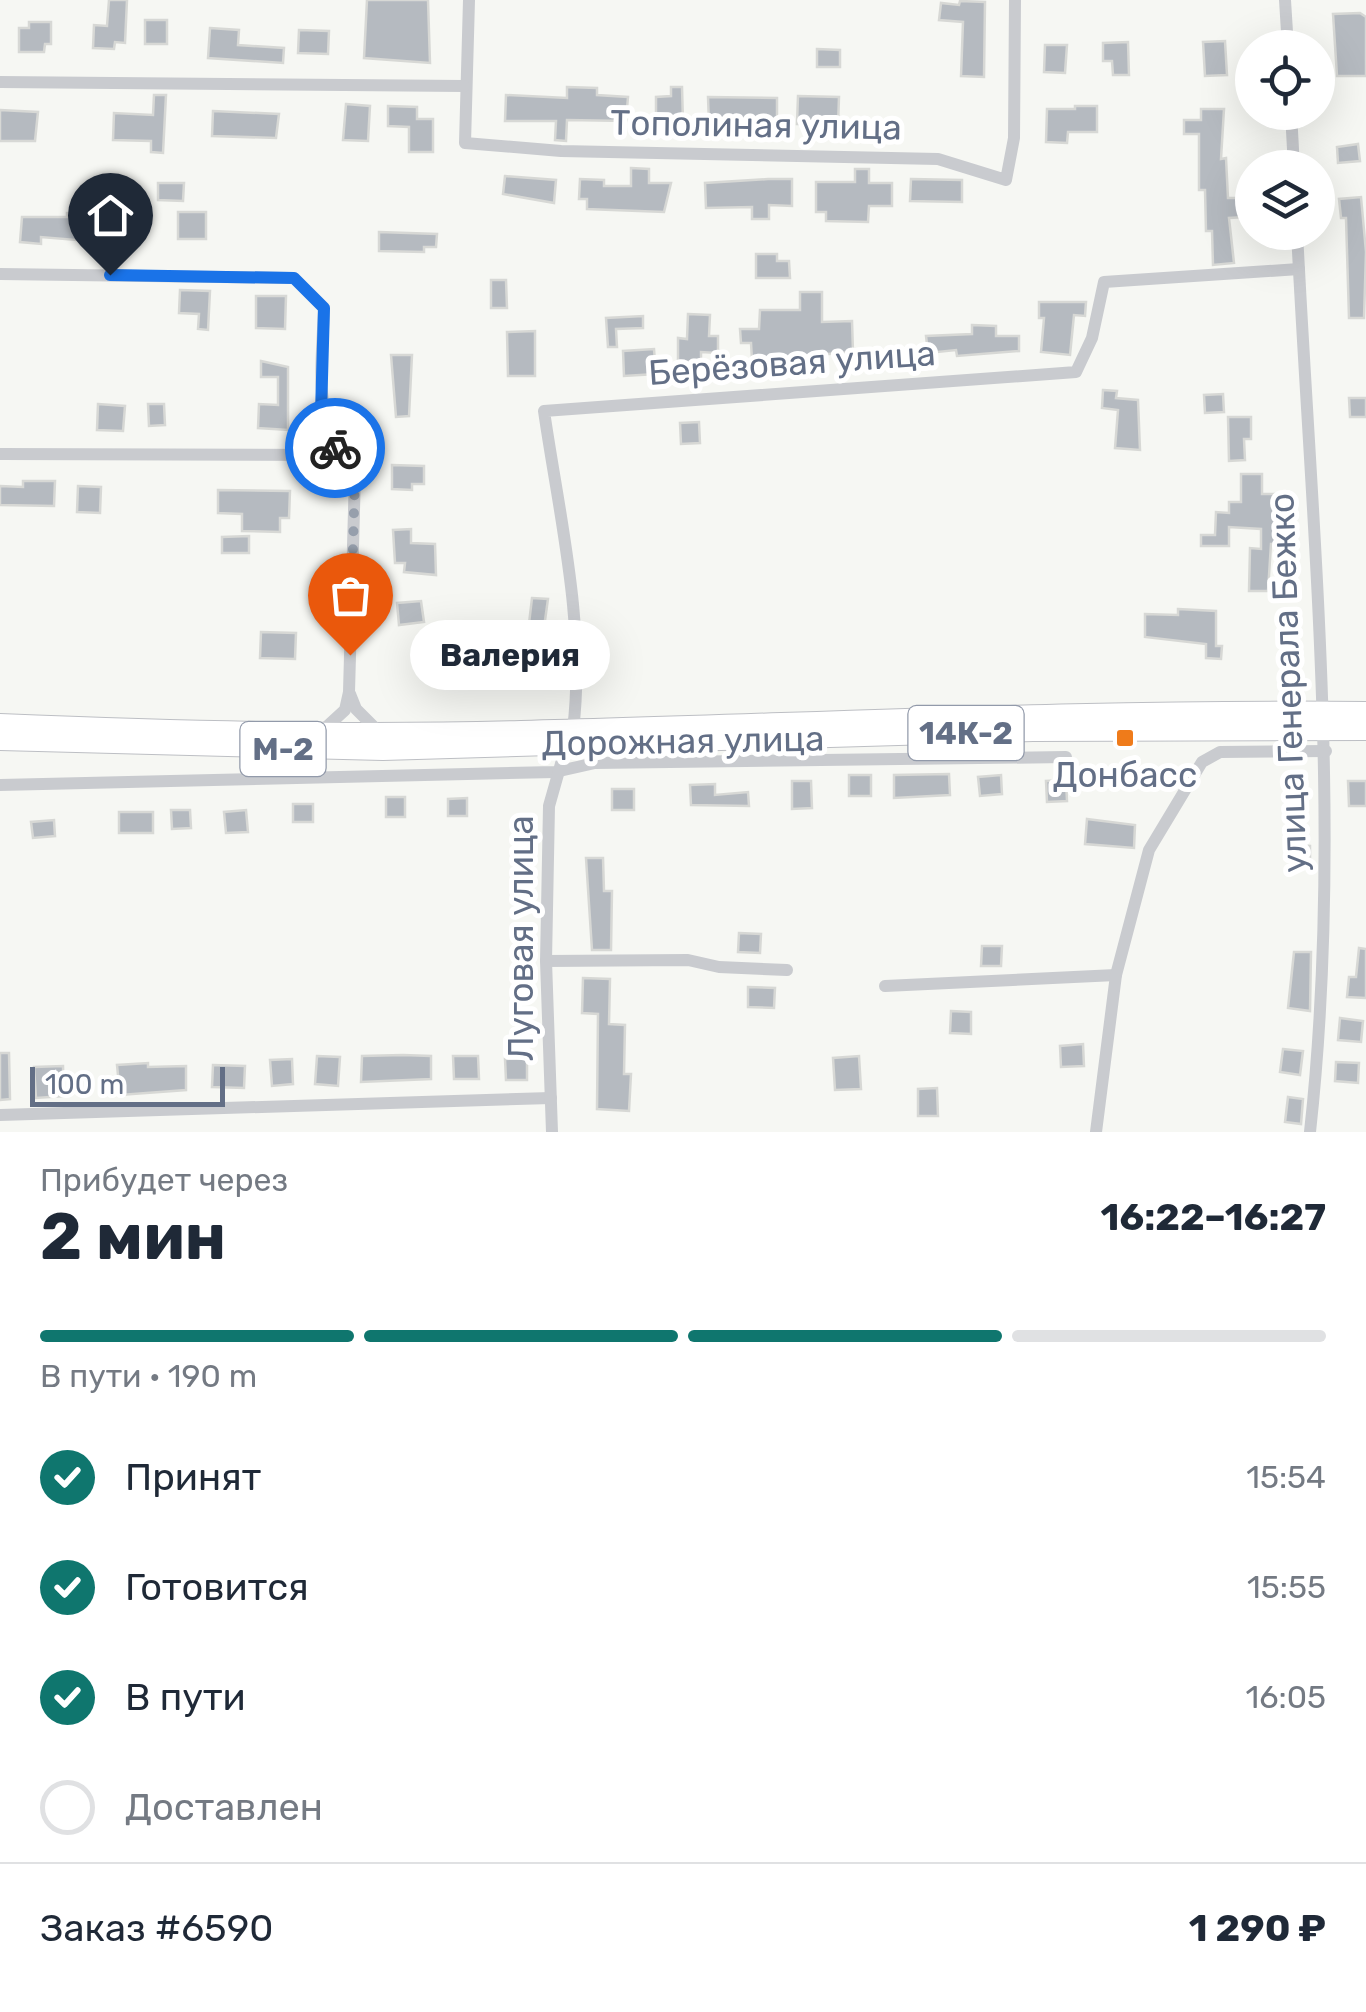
<!DOCTYPE html>
<html lang="ru">
<meta charset="utf-8">
<style>
body{margin:0;font-family:Rubik,sans-serif;background:#f2f2f3;color:#1f2937;height:100vh;display:flex;flex-direction:column;font-size:38px;white-space:nowrap}
*{box-sizing:border-box;margin:0}
p{font-size:32px;color:#747a83}
.icon{flex:none;width:55px;height:55px;fill:none;stroke:currentColor;stroke-width:2;stroke-linecap:round;stroke-linejoin:round}
.map{position:relative;height:1132px;overflow:hidden}
.side{display:flex;flex-direction:column;background:#fff;flex:1}
.side>*{flex:none}
.tools{position:absolute;left:1235px;top:30px;display:grid;gap:20px}
.tools a{display:grid;place-items:center;width:100px;height:100px;border-radius:50%;background:#fff;box-shadow:0 10px 40px #0002;font-size:50px}
.scale{position:absolute;left:30px;bottom:25px;width:195px;box-sizing:border-box;padding-left:10px;border:5px solid #636f86;border-top:0;font-size:28px;line-height:35px;white-space:nowrap;color:#636f86;-webkit-text-stroke:8px #fff;paint-order:stroke}
.pin{position:absolute;display:grid;place-items:center;width:85px;height:85px;color:#fff;margin:-102px -42px;border-radius:50% 50% 50% 0;rotate:-45deg;box-shadow:0 0 10px #0007}
.pin .icon{rotate:45deg}
.courier{position:absolute;display:grid;place-items:center;width:100px;height:100px;margin:-50px;border:8px solid #1a73e8;border-radius:50%;background:#fff;color:#222;box-shadow:0 2px 12px #0007}
.bubble{position:absolute;height:70px;border-radius:35px;background:#fff;box-shadow:0 10px 40px #0002;font-size:32px;font-weight:700;line-height:70px;text-align:center}
.summary em{font-style:normal;font-weight:700}
.summary div{display:flex;flex-direction:column-reverse}
.summary{display:flex;align-items:center;justify-content:space-between;height:170px;padding:0 40px}
h1{font-size:65px;font-weight:700;line-height:75px}
.bar{display:grid;grid-template-columns:repeat(4,1fr);gap:15px 10px;align-content:center;height:120px;padding:0 40px}
.bar i{height:12px;border-radius:8px;background:#e0e1e3}
.bar .current{background:#0f766e}
.bar p{grid-column:span 4}
.line{display:flex;align-items:center;gap:25px;padding:0 40px;border-top:2px solid #e0e1e3}
.line div{flex:1}
ol{padding:0 40px;list-style:none}
li{display:flex;align-items:center;gap:30px;height:110px}
li p{margin-inline-start:auto}
li .icon{padding:10px;border-radius:50%;background:#0f766e;color:#fff;stroke-width:4}
li:last-child{color:#747a83}
li i{width:55px;height:55px;border:5px solid #e0e1e3;border-radius:50%}
.map>svg:first-child{display:block}
</style>
<div class="map">
<svg width="1366" height="1132" viewBox="0 0 1366 1132">
<rect width="100%" height="100%" fill="#f6f7f3"/>
<!-- building -->
<g fill="#b5bac0" stroke="#d7d8d5" stroke-width="2.5">
<path d="M109,0H127L125,43L115,42L114,49L93,48L94,25L107,26Z"/>
<path d="M367,0H428L430,63L364,58Z"/>
<path d="M960,1L985,2L984,77L961,76L963,22L939,20L941,3L959,5Z"/>
<path d="M1360,13L1366,17V76H1337L1333,14Z"/>
<rect x="145" y="20" width="22" height="24"/>
<path d="M29,22H51V44H45L44,52H19V28H29Z"/>
<path d="M210,28L239,30L238,45L284,48L283,63L208,58Z"/>
<path d="M299,30L329,31L328,54L298,53Z"/>
<path d="M1225,41L1227,75L1205,76L1203,42Z"/>
<path d="M1128,42L1129,75H1113L1112,61H1103V43Z"/>
<path d="M1045,45H1067L1065,73L1044,72Z"/>
<path d="M817,49L840,50V67H817Z"/>
<path d="M567,87L597,88V95L628,97L626,121L567,120L566,141L555,140L556,121H505L506,95L567,98Z"/>
<path d="M671,87H682L683,122L656,123V97L671,96Z"/>
<path d="M154,95H166L163,153L151,152V141L113,140L114,113L153,115Z"/>
<path d="M798,96L839,97L838,125L797,124Z"/>
<path d="M708,97L777,98V119L709,124Z"/>
<path d="M346,104L370,106L368,141L343,140Z"/>
<path d="M388,106L417,107V119H433V152H409V127L388,126Z"/>
<path d="M1075,106H1097V132H1068L1067,143L1046,142L1047,109H1075Z"/>
<path d="M1201,109H1224L1221,159L1226,158L1228,198H1244L1245,217L1229,218L1234,263L1213,265L1212,231H1206L1205,190H1199V134H1184V120H1201Z"/>
<path d="M0,110L38,112L35,141H0Z"/>
<path d="M213,111L279,114L276,138L212,136Z"/>
<path d="M1358,144L1360,161L1338,163L1337,147Z"/>
<path d="M631,168L649,169V183H671L664,212L587,209V199H579L580,179L604,180V186H631Z"/>
<path d="M855,169H869V183H892V206H869L868,222L826,221V212H816V182H855Z"/>
<path d="M505,176L556,180L554,203L503,194Z"/>
<path d="M768,179H792V206L769,205V219H752V207L706,208L705,183Z"/>
<path d="M911,179L962,180V202L910,201Z"/>
<path d="M158,183H184L183,201L158,200Z"/>
<path d="M87,193L109,194L108,214L86,213Z"/>
<path d="M1361,197L1366,252L1364,318H1349L1346,218H1341L1339,199Z"/>
<rect x="178" y="212" width="28" height="27"/>
<path d="M67,213L89,214L88,241L41,237V244L20,242L22,217H67Z"/>
<path d="M379,232L437,234L436,247H424V252L379,251Z"/>
<path d="M756,254H777V261H789L790,278H756Z"/>
<path d="M491,280H506L507,308H491Z"/>
<path d="M180,290L210,291L208,330L198,329L199,314L179,313Z"/>
<path d="M800,292H822V322L852,321L853,352L752,360L751,343H741L740,329H759L760,310H800Z"/>
<path d="M256,296H286L285,329L256,328Z"/>
<path d="M1039,302H1086L1085,316L1074,315L1070,355L1041,352L1044,318H1039Z"/>
<path d="M688,314L710,315L709,336H718V353L701,352V362H678V338L687,339Z"/>
<path d="M643,316V328L616,329L617,347H608L606,318Z"/>
<path d="M972,325L996,326V336H1019V351L957,356L956,350L928,353L926,336L972,334Z"/>
<path d="M535,331V376H508L507,332Z"/>
<path d="M654,349L656,374L624,376L623,351Z"/>
<path d="M391,355H412L409,416L396,417Z"/>
<path d="M261,361L288,367V430L258,428L259,404L278,405V377H261Z"/>
<path d="M1103,390L1117,391L1116,398L1138,400L1140,450L1115,448L1118,410L1102,408Z"/>
<path d="M1223,394L1224,412L1205,413L1204,395Z"/>
<path d="M1349,398H1366V417H1350Z"/>
<path d="M98,404L125,406L123,431L97,430Z"/>
<path d="M148,404H164L165,425L149,426Z"/>
<path d="M1228,417H1251V439H1244L1245,460L1229,461Z"/>
<path d="M699,422L700,443L681,444L680,423Z"/>
<path d="M392,465L424,466V484H412V490L392,489Z"/>
<path d="M1241,474H1262V494H1276V506H1283L1279,544H1271L1268,591H1249L1250,548L1261,549V529L1229,527V546H1201V535H1215L1216,512L1229,513V502H1241Z"/>
<path d="M23,481H55L54,506L0,505V486L23,487Z"/>
<path d="M78,486L101,487L100,513L77,512Z"/>
<path d="M218,490L290,491L289,518H280V532L242,531V514L218,513Z"/>
<path d="M411,529V543L435,544L436,575L404,572L405,563H395L393,530Z"/>
<path d="M249,536V553H222V537Z"/>
<path d="M532,598L548,599L541,649H526Z"/>
<path d="M421,601L424,622L399,625L397,603Z"/>
<path d="M1178,609L1216,611V646H1222L1221,659L1206,658V644L1145,637V614L1178,615Z"/>
<path d="M261,632L296,633L295,659L260,658Z"/>
<path d="M949,774L950,795L894,798V775Z"/>
<rect x="849" y="775" width="22" height="21"/>
<path d="M1001,775L1002,794L980,796L978,777Z"/>
<path d="M1066,780L1067,801L1047,802L1046,781Z"/>
<path d="M792,781H811L812,808L792,809Z"/>
<path d="M1348,781H1366V806H1349Z"/>
<path d="M715,784V795L748,792L749,806L691,805L690,785Z"/>
<rect x="612" y="789" width="22" height="21"/>
<rect x="386" y="797" width="19" height="20"/>
<path d="M467,798V816H448V799Z"/>
<rect x="293" y="804" width="20" height="18"/>
<path d="M171,810H190L191,828L172,829Z"/>
<path d="M246,810L248,832L226,833L224,812Z"/>
<rect x="119" y="812" width="34" height="21"/>
<path d="M1087,819L1135,825L1134,848L1085,844Z"/>
<path d="M54,820L55,836L33,838L31,822Z"/>
<path d="M1292,845L1310,846V864H1292Z"/>
<path d="M586,858H603L604,891H612L611,950H592Z"/>
<path d="M739,933L761,934L760,953L738,952Z"/>
<path d="M982,946H1002L1001,966H981Z"/>
<path d="M1359,948L1366,949V998L1347,997L1349,977H1356Z"/>
<path d="M1294,952H1311L1310,1011L1288,1008Z"/>
<path d="M583,978L610,979L609,1024L625,1025L624,1074H631L629,1111L597,1109L598,1014L582,1013Z"/>
<path d="M748,987L775,988L774,1008L748,1007Z"/>
<path d="M951,1011L971,1012V1034L950,1033Z"/>
<path d="M1340,1018L1363,1021L1361,1042L1338,1040Z"/>
<path d="M1083,1044L1084,1066L1061,1067L1060,1046Z"/>
<path d="M1283,1049L1303,1051L1300,1075L1280,1072Z"/>
<path d="M0,1053H9L10,1099L0,1100Z"/>
<path d="M403,1055L431,1056V1079L361,1082L362,1056Z"/>
<path d="M317,1056L340,1057L338,1086L315,1084Z"/>
<path d="M453,1056H478L479,1079H454Z"/>
<path d="M859,1056L861,1089L835,1090L833,1058Z"/>
<path d="M527,1058V1080H506L505,1059Z"/>
<path d="M292,1059L293,1084L272,1086L270,1060Z"/>
<path d="M1336,1062L1359,1063L1358,1083L1335,1081Z"/>
<path d="M148,1063V1067L186,1066V1090L120,1095L117,1065Z"/>
<path d="M213,1065L245,1066L244,1088L212,1087Z"/>
<path d="M63,1066L64,1096L36,1098L34,1067Z"/>
<path d="M937,1088L938,1116H918V1089Z"/>
<path d="M1288,1097L1303,1099L1301,1124L1285,1122Z"/>
</g>
<g fill="none" stroke-linecap="round" stroke-linejoin="round">
<defs>
<g id="primary">
<path d="M0,724C173,731 347,736 521,731C803,724 1084,709 1366,712"/>
<path d="M0,740L383,750L1033,731L1366,730"/>
</g>
</defs>
<!-- primary casing -->
<use href="#primary" stroke="#bdbfc4" stroke-width="22"/>
<!-- minor -->
<g stroke="#c9cbcf" stroke-width="12">
<path d="M469,0L465,143L561,151L938,159L1006,180L1014,138L1015,0"/>
<path d="M1285,0L1288,48"/>
<path d="M0,82L464,86"/>
<path d="M1291,112L1294,168"/>
<path d="M1297,232C1312,533 1343,832 1310,1132"/>
<path d="M0,274L294,278L324,308C322,368 311,427 355,474L349,692L345,710L321,732"/>
<path d="M0,454L338,455"/>
<path d="M350,694L356,709L380,733"/>
<path d="M573,730C586,624 559,515 544,411L1076,372L1092,338L1104,282L1299,269"/>
<path d="M0,785L555,772L595,763L1066,757"/>
<path d="M546,961L688,960L719,967L787,970"/>
<path d="M885,986L1116,975"/>
<path d="M0,1115L551,1098"/>
<path d="M552,1132L546,961L549,806L566,746"/>
<path d="M1096,1132L1116,975L1149,850L1202,762L1220,752L1326,751"/>
</g>
<!-- primary -->
<use href="#primary" stroke="#fff" stroke-width="20"/>
</g>
<g fill="none" stroke-linecap="round" stroke-linejoin="round">
<!-- done -->
<path stroke="#969fac" stroke-width="10" stroke-dasharray="0 18" d="M335,448L355,474L350,655"/>
<!-- route -->
<path stroke="#1a73e8" stroke-width="12" d="M110,275L294,278L324,308L321,413L335,448"/>
</g>
<!-- markers -->
<rect fill="#ef7b1a" stroke="#fff" stroke-width="4" x="1115" y="728" width="20" height="20" rx="5"/>
<g text-anchor="middle" dominant-baseline="central" stroke-width="10" stroke-linejoin="round" paint-order="stroke">
<!-- shield labels -->
<g fill="#fff" stroke="#929aaa" stroke-width="2.5">
<rect x="908.5" y="706" width="115" height="54" rx="8"/>
<rect x="240.5" y="722" width="85" height="54" rx="8"/>
</g>
<g font-size="32" font-weight="bold" fill="#636f86">
<text x="966" y="733">14К-2</text>
<text x="283" y="749">М-2</text>
</g>
<!-- street labels -->
<g font-size="35" fill="#636f86" stroke="#fff">
<text transform="translate(756 125) rotate(1)">Тополиная улица</text>
<text transform="translate(792 363) rotate(-4)">Берёзовая улица</text>
<text transform="translate(1288 683) rotate(-92)">улица Генерала Бежко</text>
<text transform="translate(683 741) rotate(-1)">Дорожная улица</text>
<text transform="translate(521 938) rotate(-90)">Луговая улица</text>
</g>
<!-- poi labels -->
<g font-size="35" fill="#636f86" stroke="#fff">
<text x="1125" y="775">Донбасс</text>
</g>
</g>
</svg>
<div class="tools">
<a><svg class="icon" aria-label="locate" viewBox="0 0 24 24"><circle cx="12" cy="12" r="6"/><path d="M12 2v4M12 18v4M2 12h4M18 12h4"/></svg></a>
<a><svg class="icon" aria-label="layers" viewBox="0 0 24 24"><path d="M12 4l9 5-9 5-9-5zM3 14l9 5 9-5"/></svg></a>
</div>
<div class="scale">100 m</div>
<div class="pin" style="left:350px;top:655px;background:#ea580c"><svg class="icon" aria-label="bag" viewBox="0 0 24 24"><path d="M5 8h14l-1 12H6zM9 8a3 3 0 0 1 6 0"/></svg></div>
<div class="pin" style="left:110px;top:275px;background:#1f2937"><svg class="icon" aria-label="home" viewBox="0 0 24 24"><path d="M3 11l9-7 9 7M6 9v11h12V9"/></svg></div>
<div class="courier" style="left:335px;top:448px"><svg class="icon" aria-label="bike" viewBox="0 0 24 24"><circle cx="6" cy="16" r="4"/><circle cx="18" cy="16" r="4"/><path d="M6 16l4-8h5l3 8M10 8l3 8H6M13 5h3"/></svg></div>
<div class="bubble" style="left:410px;top:620px;width:200px">Валерия</div>
</div>
<section class="side">
<div class="summary"><div><h1>2 мин</h1><p>Прибудет через</p></div><em>16:22–16:27</em></div>
<div class="bar"><i class="current"></i><i class="current"></i><i class="current"></i><i></i><p>В пути · 190 m</p></div>
<ol>
<li><svg class="icon" aria-label="check" viewBox="0 0 24 24"><path d="M5 12l5 5 9-10"/></svg>Принят<p>15:54</p></li>
<li><svg class="icon" aria-label="check" viewBox="0 0 24 24"><path d="M5 12l5 5 9-10"/></svg>Готовится<p>15:55</p></li>
<li><svg class="icon" aria-label="check" viewBox="0 0 24 24"><path d="M5 12l5 5 9-10"/></svg>В пути<p>16:05</p></li>
<li><i></i>Доставлен</li>
</ol>
<div class="line" style="height:130px"><div>Заказ #6590</div><b>1 290 ₽</b></div>
</section>
